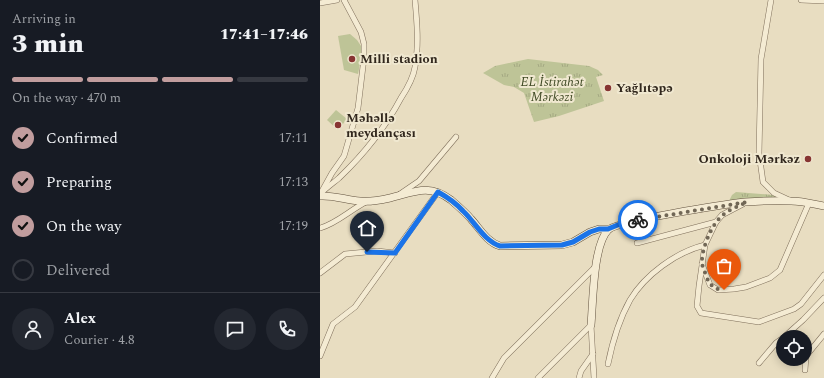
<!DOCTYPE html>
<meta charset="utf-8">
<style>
body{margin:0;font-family:Spectral,serif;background:#242831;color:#f1f3f6;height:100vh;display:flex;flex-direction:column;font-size:15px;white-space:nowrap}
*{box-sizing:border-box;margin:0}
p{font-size:13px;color:#9ea1a6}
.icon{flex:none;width:22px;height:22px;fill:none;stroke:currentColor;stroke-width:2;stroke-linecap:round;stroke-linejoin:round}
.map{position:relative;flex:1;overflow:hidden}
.sheet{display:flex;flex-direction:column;background:#171b24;width:320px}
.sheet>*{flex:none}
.buttons{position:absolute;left:456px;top:330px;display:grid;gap:8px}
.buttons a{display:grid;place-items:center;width:36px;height:36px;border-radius:50%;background:#171b24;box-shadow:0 2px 10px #0003;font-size:20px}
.pin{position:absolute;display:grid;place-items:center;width:34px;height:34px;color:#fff;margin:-41px -17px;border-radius:50% 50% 50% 0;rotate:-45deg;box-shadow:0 0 4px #0007}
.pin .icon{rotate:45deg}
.courier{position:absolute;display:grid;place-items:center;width:40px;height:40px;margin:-20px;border:3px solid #1a73e8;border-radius:50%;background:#fff;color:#222;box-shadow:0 1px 5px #0007}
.overview em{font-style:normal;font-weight:800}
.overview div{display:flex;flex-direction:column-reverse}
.overview{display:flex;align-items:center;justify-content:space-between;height:68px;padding:0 12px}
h1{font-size:26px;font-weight:800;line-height:30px}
.bar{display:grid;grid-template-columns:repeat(4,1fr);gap:6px 4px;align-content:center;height:48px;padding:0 12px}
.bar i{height:5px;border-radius:3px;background:#363941}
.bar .selected{background:#c19d9e}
.bar p{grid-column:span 4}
.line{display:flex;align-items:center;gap:10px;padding:0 12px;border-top:1px solid #363941}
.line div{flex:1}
.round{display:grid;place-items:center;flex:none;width:42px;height:42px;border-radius:21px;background:#242831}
ol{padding:0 12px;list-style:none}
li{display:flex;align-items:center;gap:12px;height:44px}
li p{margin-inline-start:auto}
li .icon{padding:4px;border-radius:50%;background:#c19d9e;color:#111;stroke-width:4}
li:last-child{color:#9ea1a6}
li i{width:22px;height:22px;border:2px solid #363941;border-radius:50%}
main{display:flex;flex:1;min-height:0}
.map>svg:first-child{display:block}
</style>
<main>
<section class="sheet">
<div class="overview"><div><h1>3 min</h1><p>Arriving in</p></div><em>17:41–17:46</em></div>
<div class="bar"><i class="selected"></i><i class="selected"></i><i class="selected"></i><i></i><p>On the way · 470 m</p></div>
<ol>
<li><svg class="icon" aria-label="check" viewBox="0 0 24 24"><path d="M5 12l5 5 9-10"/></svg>Confirmed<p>17:11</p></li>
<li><svg class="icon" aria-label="check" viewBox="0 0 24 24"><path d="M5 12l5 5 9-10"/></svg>Preparing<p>17:13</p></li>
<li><svg class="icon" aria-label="check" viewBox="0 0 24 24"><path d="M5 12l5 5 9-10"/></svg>On the way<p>17:19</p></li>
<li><i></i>Delivered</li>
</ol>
<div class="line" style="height:72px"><a class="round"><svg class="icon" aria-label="person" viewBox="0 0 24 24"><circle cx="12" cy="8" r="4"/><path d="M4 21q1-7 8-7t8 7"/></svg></a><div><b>Alex</b><p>Courier · 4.8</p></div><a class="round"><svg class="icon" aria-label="chat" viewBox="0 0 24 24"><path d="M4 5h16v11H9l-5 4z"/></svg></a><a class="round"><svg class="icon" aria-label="phone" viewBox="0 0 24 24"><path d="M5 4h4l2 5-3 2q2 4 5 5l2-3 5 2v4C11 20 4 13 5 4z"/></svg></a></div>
</section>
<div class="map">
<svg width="504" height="378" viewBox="0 0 504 378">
<defs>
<pattern id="grass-tufts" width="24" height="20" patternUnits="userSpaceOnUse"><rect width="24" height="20" fill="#bec497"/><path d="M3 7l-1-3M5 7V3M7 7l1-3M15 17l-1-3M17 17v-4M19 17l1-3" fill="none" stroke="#a4a882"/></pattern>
</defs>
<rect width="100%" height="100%" fill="#e8ddc1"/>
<!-- grass -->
<g fill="url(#grass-tufts)">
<path d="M208,59L269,66L278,70L283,75L276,77L284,101L239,116L214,122L204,93L194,87L184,85L163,73L175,66Z"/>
<path d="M416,192L454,195L463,199L409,201L412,195Z"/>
</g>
<!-- garden -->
<g fill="#bec497">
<path d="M30,34L37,40L43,49L38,74L24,70L18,36Z"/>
<path d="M16,110L27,119L18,130L7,120Z"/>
</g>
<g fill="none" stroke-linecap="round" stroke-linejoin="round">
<defs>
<g id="street">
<path d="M451,0L441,59L439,153L443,182L454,193L469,200"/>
<path d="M481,0L504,1"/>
<path d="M0,3L17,0"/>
<path d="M2,191L12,173L24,156L38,108L44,58V44L41,32L24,0"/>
<path d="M0,194C6,188 13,183 19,178C43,155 65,128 81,98C87,89 93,79 95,67C99,45 97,22 95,0"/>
<path d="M80,194L99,181L136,137"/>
<path d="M423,204L402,215L396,222L385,245L379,286L377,306L381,313L439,322L474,309L481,304L504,275"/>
<path d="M0,228C16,224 30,210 46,202"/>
<path d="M317,243L396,222"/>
<path d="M382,264L390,285L398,290L414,289L426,287L450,278L460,270L489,203"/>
<path d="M0,273L25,254L57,251L75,253"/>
<path d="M271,325L274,378"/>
<path d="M464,337L483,320L504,298"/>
<path d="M0,356L13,324L35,307L118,192"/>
<path d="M439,363L456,343L463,338"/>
<path d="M288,364C292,344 300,318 310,300C325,275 356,252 385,245"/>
<path d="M485,370L486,356L504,334"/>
<path d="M172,378L184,358L276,266"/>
<path d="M218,378L271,325"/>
<path d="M259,378L261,371L273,354"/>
</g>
<g id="secondary">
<path d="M0,196C14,195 26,200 40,201C49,202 61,200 70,198C94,192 109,183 131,200C138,206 145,212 151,219C160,229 167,242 180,246L242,245L253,242L270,232L279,229H288"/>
<path d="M271,325C273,303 273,245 288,230C296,221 407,204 425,202C440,201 456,200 471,201C482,201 493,204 504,206"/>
</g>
</defs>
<!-- street casing -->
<use href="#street" stroke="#7f6f5b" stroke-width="6"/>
<!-- secondary casing -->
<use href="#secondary" stroke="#61513e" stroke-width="8"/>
<!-- street -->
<use href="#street" stroke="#f4ebd3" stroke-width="5"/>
<!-- secondary -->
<use href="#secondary" stroke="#f4ebd3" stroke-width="7"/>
</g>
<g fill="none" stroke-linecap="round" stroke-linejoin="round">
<!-- done -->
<path stroke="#716756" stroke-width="4" stroke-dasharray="0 7.2" d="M318,220L427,202C417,207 405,211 398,220C390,229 381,251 382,264C383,268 385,272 386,276C390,285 394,290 404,290"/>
<!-- route -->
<path stroke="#1a73e8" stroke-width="5" d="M47,252L75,253L118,192C127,197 136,203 143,211C155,222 164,241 180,246L242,245L253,242L270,232L279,229H288L300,224L318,220"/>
</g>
<!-- markers -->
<g fill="#873432" stroke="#f0e8d0" stroke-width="1.5">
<circle cx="32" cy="59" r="4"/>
<circle cx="288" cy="88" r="4"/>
<circle cx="18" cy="125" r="4"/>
<circle cx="488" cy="159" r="4"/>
</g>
<g text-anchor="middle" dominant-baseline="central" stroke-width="4" stroke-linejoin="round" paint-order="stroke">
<!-- poi labels -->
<g font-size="13" font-weight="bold" fill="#31271d" stroke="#f0e8d0" text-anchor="start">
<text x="40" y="59">Milli stadion</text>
<text x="296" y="88">Yağlıtəpə</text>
<text x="26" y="118">Məhəllə<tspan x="26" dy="15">meydançası</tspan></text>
<text x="480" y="159" text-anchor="end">Onkoloji Mərkəz</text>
</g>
<!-- park labels -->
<g font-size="13" font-style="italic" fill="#414b26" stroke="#f0e8d0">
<text x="232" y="82">EL İstirahət<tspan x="232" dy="15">Mərkəzi</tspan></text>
</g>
</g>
</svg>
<div class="buttons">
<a><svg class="icon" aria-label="locate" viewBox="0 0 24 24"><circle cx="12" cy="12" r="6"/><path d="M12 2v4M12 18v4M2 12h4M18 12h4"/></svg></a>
</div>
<div class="pin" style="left:404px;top:290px;background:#ea580c"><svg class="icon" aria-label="bag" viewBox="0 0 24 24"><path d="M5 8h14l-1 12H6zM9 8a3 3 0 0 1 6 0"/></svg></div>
<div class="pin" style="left:47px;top:252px;background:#1f2937"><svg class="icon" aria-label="home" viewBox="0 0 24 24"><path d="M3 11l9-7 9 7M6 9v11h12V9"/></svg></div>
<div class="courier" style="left:318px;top:220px"><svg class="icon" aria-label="bike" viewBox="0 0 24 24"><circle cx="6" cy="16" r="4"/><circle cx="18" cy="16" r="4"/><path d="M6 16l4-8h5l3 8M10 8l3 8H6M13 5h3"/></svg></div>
</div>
</main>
